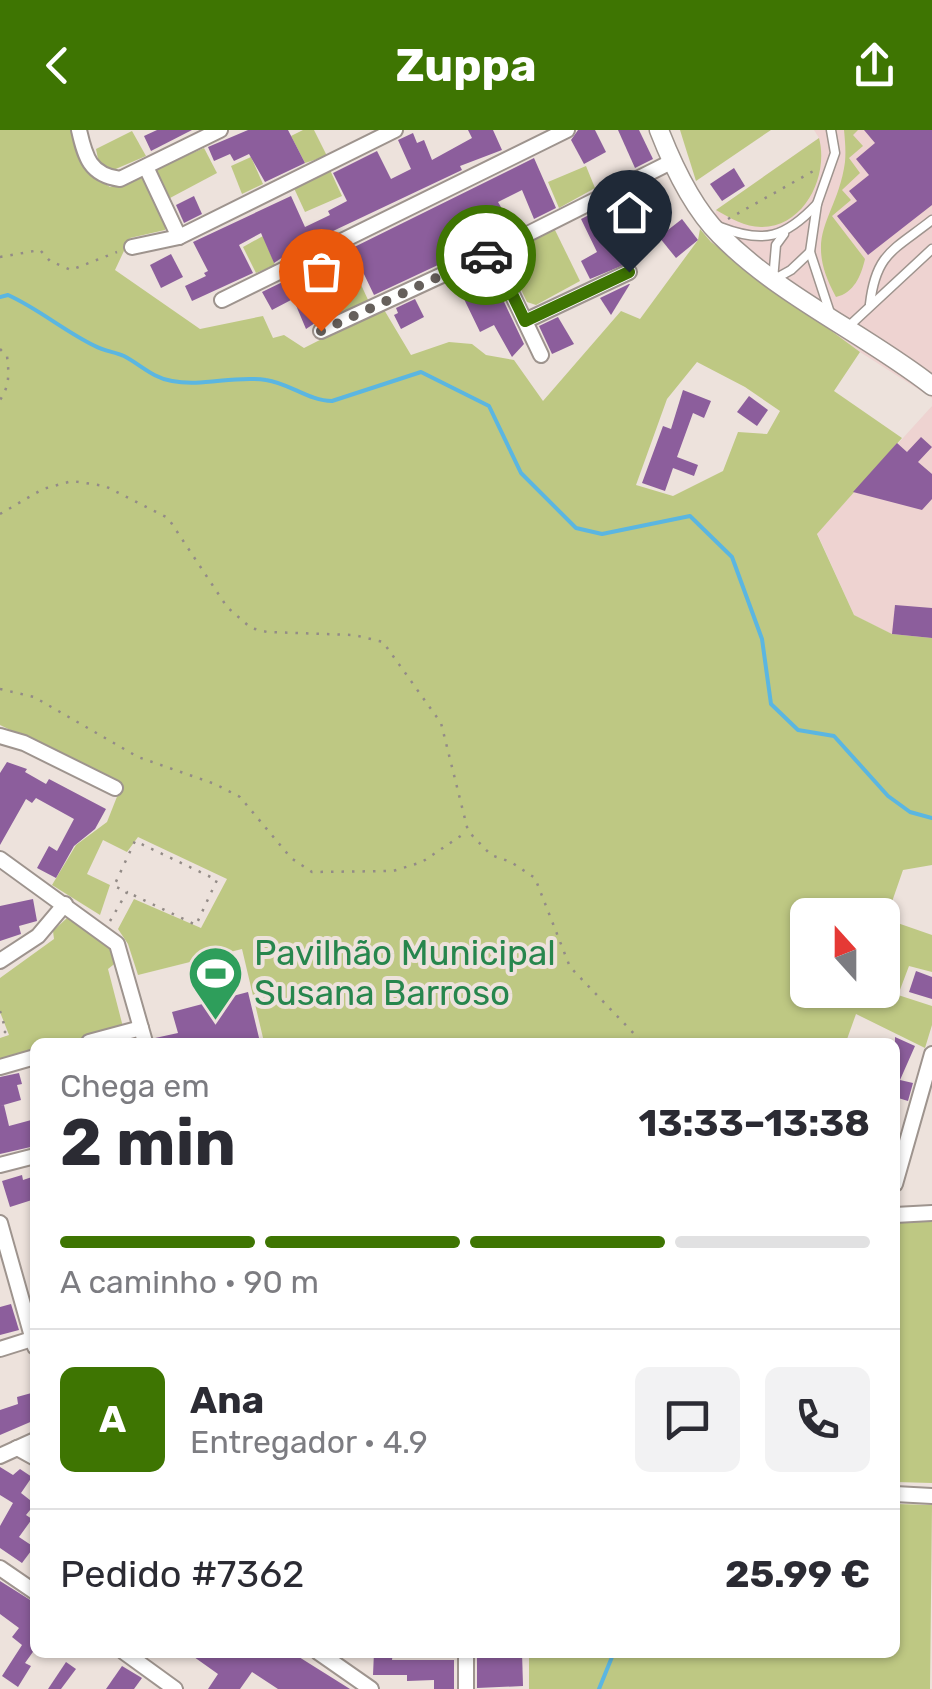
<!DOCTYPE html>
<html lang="pt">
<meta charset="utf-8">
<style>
body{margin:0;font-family:Rubik,sans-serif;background:#f2f2f3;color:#2b2b33;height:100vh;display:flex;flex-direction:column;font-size:38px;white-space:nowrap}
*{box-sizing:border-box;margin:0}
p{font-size:32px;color:#7c7c81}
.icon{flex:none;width:55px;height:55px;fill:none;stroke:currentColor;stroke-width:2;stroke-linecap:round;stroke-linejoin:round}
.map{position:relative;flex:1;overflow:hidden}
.sheet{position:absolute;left:30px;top:908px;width:870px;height:620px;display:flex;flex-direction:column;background:#fff;border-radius:15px;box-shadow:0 2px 8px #0004}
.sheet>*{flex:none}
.needle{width:65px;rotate:339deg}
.controls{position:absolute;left:790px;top:768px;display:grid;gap:20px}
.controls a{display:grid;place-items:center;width:110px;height:110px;border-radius:15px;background:#fff;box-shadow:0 2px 8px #0004;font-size:50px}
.pin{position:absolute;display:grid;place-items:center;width:85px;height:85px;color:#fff;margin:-102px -42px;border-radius:50% 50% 50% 0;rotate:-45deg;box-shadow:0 0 10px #0007}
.pin .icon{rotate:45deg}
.courier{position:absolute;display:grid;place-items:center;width:100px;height:100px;margin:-50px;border:8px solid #3e7502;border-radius:50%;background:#fff;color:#222;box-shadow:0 2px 12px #0007}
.headline em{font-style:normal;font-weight:700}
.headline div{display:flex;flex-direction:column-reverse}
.headline{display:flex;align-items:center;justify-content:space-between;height:170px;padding:0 30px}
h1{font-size:65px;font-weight:700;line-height:75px}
.bar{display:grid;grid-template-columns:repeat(4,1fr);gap:15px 10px;align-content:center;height:120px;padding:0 30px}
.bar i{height:12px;border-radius:8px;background:#e1e1e2}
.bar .active{background:#3e7502}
.bar p{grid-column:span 4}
.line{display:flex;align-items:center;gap:25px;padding:0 30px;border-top:2px solid #e1e1e2}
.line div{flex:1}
.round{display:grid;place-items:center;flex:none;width:105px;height:105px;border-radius:15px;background:#f2f2f3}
header{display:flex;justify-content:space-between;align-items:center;height:130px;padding:0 30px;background:#3e7502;color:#fff;font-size:45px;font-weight:700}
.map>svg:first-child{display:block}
</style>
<header><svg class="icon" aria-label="back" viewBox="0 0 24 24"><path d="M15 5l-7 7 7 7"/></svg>Zuppa<svg class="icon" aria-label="share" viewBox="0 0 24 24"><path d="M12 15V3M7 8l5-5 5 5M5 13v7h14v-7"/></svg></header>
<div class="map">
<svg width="932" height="1559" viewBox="0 0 932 1559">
<rect width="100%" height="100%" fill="#ede2dc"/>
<!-- industrial -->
<g fill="#eed3d1">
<path d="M814,0H932V268L860,222L711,112L716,80L819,8Z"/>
<path d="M932,276V508L892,504L854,485L817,403Z"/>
</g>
<!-- green -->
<g fill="#bec883" fill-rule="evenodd">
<path d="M0,0H74C82,26 87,43 110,57L142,48L166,95L165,100L130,108L115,140L200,199L263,186L273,208L284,205L304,218L383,178L411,225L449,212L472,214L486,225L514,230L543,271L621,181L640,189L698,110L700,99L711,112L860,222L834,261L902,308L817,404L854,485L892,504L932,508V735L903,740L886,789L932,805V842L909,836L898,865L932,876V895L925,918L856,884L846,912H264L242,819L138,845L128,814L118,799L134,769L201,798L227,749L138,707L127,722L103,710L87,744L110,755L100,785L52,755L76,715L107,692L122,654L0,595ZM697,232L745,257L780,281L767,304L738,302L723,341L673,366L636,355L667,269ZM808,785H882V860H808Z"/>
<path d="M303,0H314L327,26L305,33L291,6Z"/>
<path d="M680,0H771L696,51Z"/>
<path d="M844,0H858L853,5L863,16L849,28L860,43L842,60L851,70L832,86L865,129C861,146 854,163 836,167C801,103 837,90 845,32C846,21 845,10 844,0Z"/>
<path d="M132,1L146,26L111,41L99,34L96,19Z"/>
<path d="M819,8C829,45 805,97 761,97C745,97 730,88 716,80Z"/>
<path d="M204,18L217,43L170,68L156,39Z"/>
<path d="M251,27L263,54L242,64L231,36Z"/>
<path d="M586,36L595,58L559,78L548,52Z"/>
<path d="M330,40L342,66L305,82L293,56Z"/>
<path d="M630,61V93L647,117L633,131L602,73Z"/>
<path d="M553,96L580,151L536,175L527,172L505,126L507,122Z"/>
<path d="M263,106L275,135L256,143L243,117Z"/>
<path d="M319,128L335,158L357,146L369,172L322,194L316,169L301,137Z"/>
<path d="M72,787L110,814L118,831L108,839L123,897L70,912H35V923L0,933V908L9,905L0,882V848L54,809L53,801L67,788Z"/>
<path d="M895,1092H932V1353L895,1352Z"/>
<path d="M895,1374L932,1375L930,1559H529V1523L895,1522Z"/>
</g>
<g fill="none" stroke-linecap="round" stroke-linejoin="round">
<!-- stream -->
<g stroke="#5bb6e1" stroke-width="4">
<path d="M0,167L8,165C39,179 64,201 95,216C104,221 115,222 124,226C141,235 153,248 172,251C203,257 234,245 266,250C289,253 309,271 332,271L421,242L489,276L521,343L576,398L602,404L690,386L732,427L762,509L771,574L798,600L834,606L888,666L910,682L932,688"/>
<path d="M599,1559L614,1522"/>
</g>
</g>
<!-- building -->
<g fill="#8c5e9c">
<path d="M157,0H192L151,21L144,6Z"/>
<path d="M248,0H288L305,33L265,52L249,24L234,31L230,24L214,31L208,17Z"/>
<path d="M468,0H493L502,20L460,36L462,40L295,119L274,133L261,103L239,115L253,143L192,171L185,156L206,146L204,143L208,141L193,112L291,66L305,97L330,85L328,81L347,71L333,43L377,21L391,49L411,39L398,10L413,3L417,13L424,10L432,30L472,8Z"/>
<path d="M578,0H595L606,22L584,34L571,10Z"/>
<path d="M618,0H639L653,29L635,38Z"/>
<path d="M864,0H932V75L868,125L837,86L857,71L849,61L869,45L856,29L875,13Z"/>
<path d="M534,28L556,78L534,89L522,60L498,72L511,94L501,99L504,104L487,112L374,165L362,140L335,152L326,131Z"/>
<path d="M734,38L745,56L722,71L710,54Z"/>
<path d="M194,66L202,84L184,93L176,75Z"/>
<path d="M601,79L631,132L590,149L581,131L597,122L581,89Z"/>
<path d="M682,89L698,110L676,128L659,107Z"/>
<path d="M171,124L183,147L161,158L150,135Z"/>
<path d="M487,136L524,214L512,227L494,195L480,202L464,169L476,163L467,145Z"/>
<path d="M299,144L312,170L316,169L321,189L306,199L295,173L291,170L272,180L262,162Z"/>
<path d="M629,154H630L611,185L600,168Z"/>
<path d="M415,169L424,187L401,199L394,185L398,183L396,178Z"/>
<path d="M558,187L574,214L552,224L539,196Z"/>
<path d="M683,260L711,271L704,288L693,283L677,327L698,335L694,346L673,338L665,361L642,353L663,296L671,299Z"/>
<path d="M749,266L768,280L757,296L737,282Z"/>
<path d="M921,307L932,317L918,332L932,344V369L922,380L853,362L897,313L907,322Z"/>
<path d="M895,475L932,478V508L892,504Z"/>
<path d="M7,632L27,639L25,642L46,654L49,649L106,679L95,699L74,716L56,748L37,738L49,716L57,721L74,689L36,668L32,673L26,669L0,715V643Z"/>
<path d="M33,769L37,791L19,796L21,804L0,811V776Z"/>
<path d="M916,841L932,847V869L909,862Z"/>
<path d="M248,862L260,912H155V908L178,903L172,882Z"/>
<path d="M895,907L915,916L900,950L913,953L908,971L895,967Z"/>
<path d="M19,943L22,954L17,955L21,970L0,976L4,975L9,996L35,989V1016L0,1024V947Z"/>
<path d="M22,1045L23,1050L35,1046V1069L10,1077L2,1051Z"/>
<path d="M11,1174L19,1200L0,1205V1177Z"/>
<path d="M35,1262V1290L0,1305V1280L18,1274L17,1267Z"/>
<path d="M0,1337L13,1345L20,1339L32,1347L21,1363L35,1374L26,1385L32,1389L19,1407L34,1417L22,1433L0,1418V1396L13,1373L0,1365Z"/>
<path d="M0,1451L35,1473V1519L25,1533L31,1536L18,1557L2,1546L22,1515L12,1507L19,1498L0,1484Z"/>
<path d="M187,1522H291L350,1559H278L252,1542L240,1559H208L218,1544Z"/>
<path d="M374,1522H393L392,1530H454V1559H434V1550L407,1551V1545H373Z"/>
<path d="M477,1522H522L523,1556L477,1558Z"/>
<path d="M66,1532L76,1539L61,1559H48Z"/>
<path d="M122,1536L142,1548L134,1559H106Z"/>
</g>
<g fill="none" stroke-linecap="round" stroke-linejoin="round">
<defs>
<g id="service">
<path d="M720,97C764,114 785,108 817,74"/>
<path d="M784,104L776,115L773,150L791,140L810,122"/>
<path d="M870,174C876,123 894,120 932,90"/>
<path d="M830,183L810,122L817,74L835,23L831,0"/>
<path d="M848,197L932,119"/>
</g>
<g id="minor">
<path d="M79,0C85,27 90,45 120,49L220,0"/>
<path d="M146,37L179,107"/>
<path d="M132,117L179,107L395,0"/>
<path d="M492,122L541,225"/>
<path d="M222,170L567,0"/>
<path d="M525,191L629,142"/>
<path d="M321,201L492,122L671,32"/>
<path d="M0,606L24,613L115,658"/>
<path d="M0,729L117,814L145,912"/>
<path d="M0,831L38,806L65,774"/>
<path d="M89,912L141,898"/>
<path d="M0,937L35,927"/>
<path d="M0,1035L35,1026"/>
<path d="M895,1054L932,924"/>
<path d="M895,1085L932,1083"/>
<path d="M0,1093L35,1217"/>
<path d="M0,1219L35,1208"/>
<path d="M17,1318L35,1328"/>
<path d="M0,1326L35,1310"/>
<path d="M895,1364L932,1366"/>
<path d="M0,1438L35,1462"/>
<path d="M124,1522L175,1559"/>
<path d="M318,1522L371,1559"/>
<path d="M466,1522V1559"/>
</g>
<path id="tertiary" d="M659,0C673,36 692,77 720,105C781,167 864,203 932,256"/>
</defs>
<!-- service casing -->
<use href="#service" stroke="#9e948e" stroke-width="11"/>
<!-- minor casing -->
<use href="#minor" stroke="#9e948e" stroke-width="18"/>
<!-- tertiary casing -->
<use href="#tertiary" stroke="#9e948e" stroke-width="21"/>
<!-- path -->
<g stroke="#938b87" stroke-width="2.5" stroke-dasharray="2.5 8" stroke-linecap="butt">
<path d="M728,89L817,39"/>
<path d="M0,127L40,120L50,131L71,140L117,122"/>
<path d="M0,219L7,226C9,243 10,255 0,270"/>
<path d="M0,384L43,359L72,351L105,356L168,388L227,477L251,498L267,502L354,505L383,512L441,593L468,701L491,725L511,732L535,748L570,837L642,912"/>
<path d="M0,559L34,567L138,627L215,654L240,667L291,728L312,742L393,741L422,732L465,703"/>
<path d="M110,791L127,762L114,756L135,711L217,750L196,795L127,762"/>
<path d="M0,881L6,901L0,907"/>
</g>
<!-- service -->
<use href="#service" stroke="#fff" stroke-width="8"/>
<!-- minor -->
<use href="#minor" stroke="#fff" stroke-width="14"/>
<!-- tertiary -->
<use href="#tertiary" stroke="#fff" stroke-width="18"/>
</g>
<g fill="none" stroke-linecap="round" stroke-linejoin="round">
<!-- done -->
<path stroke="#66605c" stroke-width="10" stroke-dasharray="0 18" d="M321,201L486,125"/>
<!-- route -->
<path stroke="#3e7502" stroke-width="12" d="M486,125L492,122L525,191L629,142"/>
</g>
<!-- icons -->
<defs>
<symbol id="stadium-pin" viewBox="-11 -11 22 30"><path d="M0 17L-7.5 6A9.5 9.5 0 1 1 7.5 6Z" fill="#2e9e5b" stroke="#ede2dc"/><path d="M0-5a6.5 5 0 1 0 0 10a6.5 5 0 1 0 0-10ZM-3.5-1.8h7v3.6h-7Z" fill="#fff"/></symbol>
</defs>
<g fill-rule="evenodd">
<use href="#stadium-pin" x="184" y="812" width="63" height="86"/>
</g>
<g text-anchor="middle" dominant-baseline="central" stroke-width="8" stroke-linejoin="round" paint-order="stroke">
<!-- leisure labels -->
<g font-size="35" fill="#27864d" stroke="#ede2dc" text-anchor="start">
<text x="254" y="823">Pavilhão Municipal<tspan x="254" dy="40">Susana Barroso</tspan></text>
</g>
</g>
</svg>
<div class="controls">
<a><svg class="needle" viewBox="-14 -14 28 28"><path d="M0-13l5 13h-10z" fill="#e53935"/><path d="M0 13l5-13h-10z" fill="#7c7c81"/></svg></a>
</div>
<div class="pin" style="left:321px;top:201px;background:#ea580c"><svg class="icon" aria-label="bag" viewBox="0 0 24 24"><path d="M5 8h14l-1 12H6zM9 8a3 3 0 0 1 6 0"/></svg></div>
<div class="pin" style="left:629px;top:142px;background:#1f2937"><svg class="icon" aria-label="home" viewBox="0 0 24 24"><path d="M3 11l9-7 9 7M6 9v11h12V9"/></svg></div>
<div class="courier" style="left:486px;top:125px"><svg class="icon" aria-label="car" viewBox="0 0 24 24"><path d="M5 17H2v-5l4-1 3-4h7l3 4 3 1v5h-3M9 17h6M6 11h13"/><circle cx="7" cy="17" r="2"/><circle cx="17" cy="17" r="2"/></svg></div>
<section class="sheet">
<div class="headline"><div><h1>2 min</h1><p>Chega em</p></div><em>13:33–13:38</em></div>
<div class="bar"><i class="active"></i><i class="active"></i><i class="active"></i><i></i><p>A caminho · 90 m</p></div>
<div class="line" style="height:180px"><b class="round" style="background:#3e7502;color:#fff">A</b><div><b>Ana</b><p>Entregador · 4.9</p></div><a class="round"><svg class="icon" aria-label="chat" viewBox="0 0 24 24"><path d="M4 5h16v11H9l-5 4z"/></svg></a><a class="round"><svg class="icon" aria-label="phone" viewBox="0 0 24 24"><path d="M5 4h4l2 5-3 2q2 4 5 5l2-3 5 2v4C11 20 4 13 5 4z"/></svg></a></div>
<div class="line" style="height:130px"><div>Pedido #7362</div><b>25.99 €</b></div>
</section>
</div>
